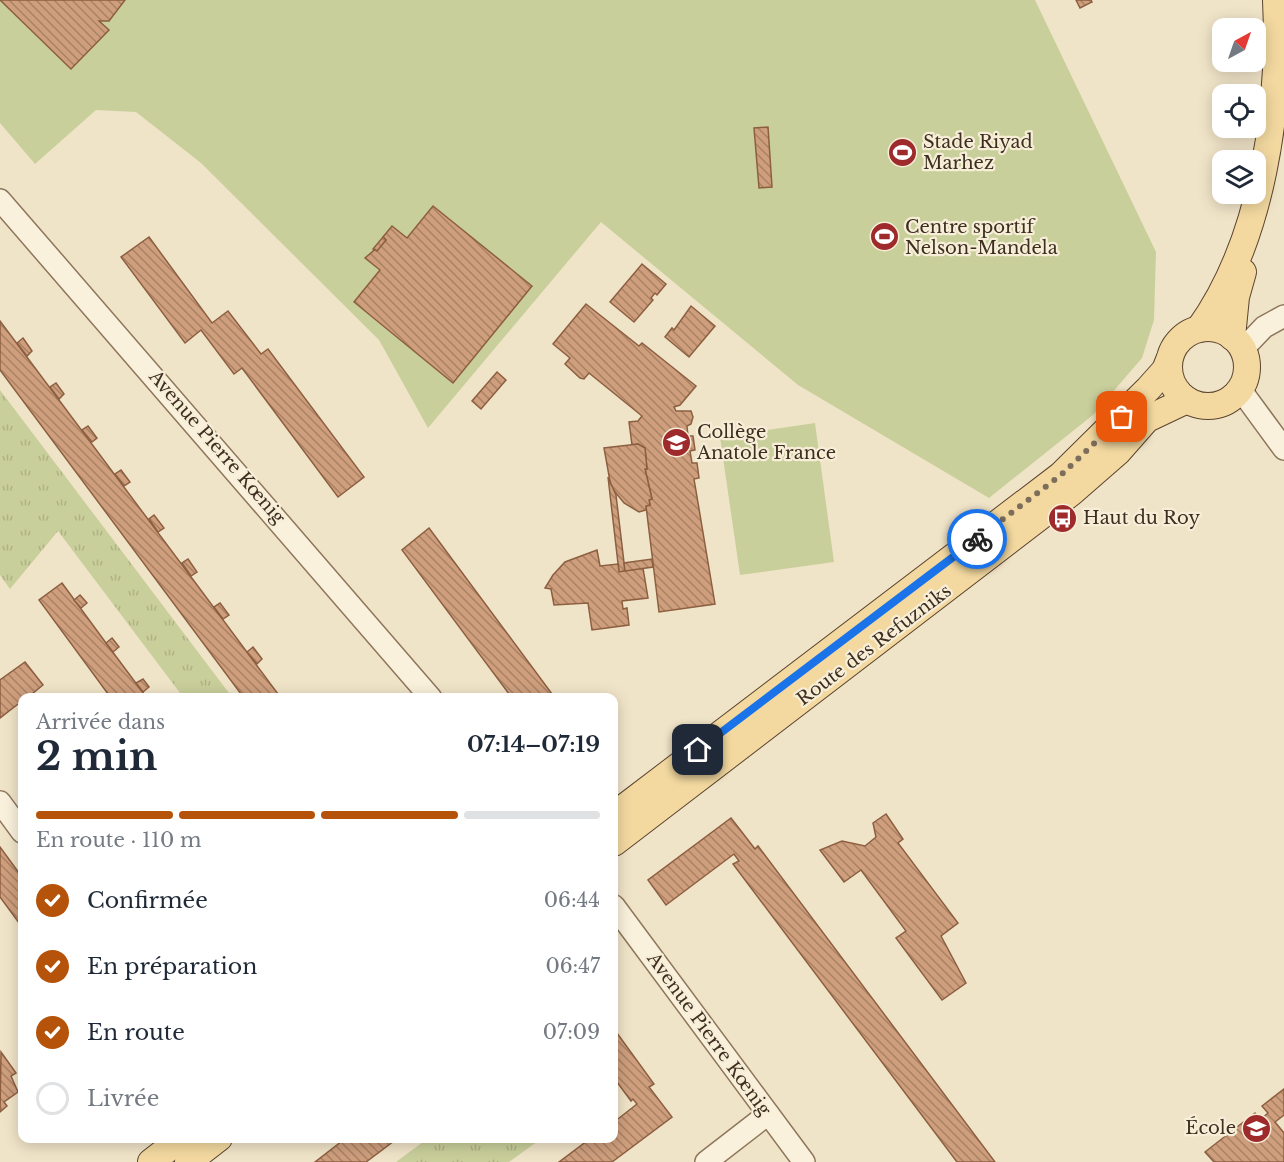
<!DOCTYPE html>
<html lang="fr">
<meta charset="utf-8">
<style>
body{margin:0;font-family:"Libre Baskerville",serif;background:#f6f6f7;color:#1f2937;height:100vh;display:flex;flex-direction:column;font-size:22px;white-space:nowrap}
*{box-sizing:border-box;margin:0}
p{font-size:20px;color:#747a83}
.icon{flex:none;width:33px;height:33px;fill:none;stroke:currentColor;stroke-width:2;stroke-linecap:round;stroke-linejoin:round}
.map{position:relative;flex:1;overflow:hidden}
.details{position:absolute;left:18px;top:693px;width:600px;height:450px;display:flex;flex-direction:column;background:#fff;border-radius:12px;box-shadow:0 3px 15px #0003}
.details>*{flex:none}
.needle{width:39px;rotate:40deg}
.tools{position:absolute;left:1212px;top:18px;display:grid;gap:12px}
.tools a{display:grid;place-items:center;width:54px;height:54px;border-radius:12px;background:#fff;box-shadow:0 3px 15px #0003;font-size:30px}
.pin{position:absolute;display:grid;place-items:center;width:51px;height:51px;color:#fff;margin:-26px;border-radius:12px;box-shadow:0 3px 9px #0006}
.courier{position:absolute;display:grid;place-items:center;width:60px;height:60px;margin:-30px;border:4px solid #1a73e8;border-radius:50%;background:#fff;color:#222;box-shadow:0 2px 8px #0007}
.head em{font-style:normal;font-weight:700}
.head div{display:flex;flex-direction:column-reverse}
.head{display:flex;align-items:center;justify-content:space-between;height:102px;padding:0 18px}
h1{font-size:39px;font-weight:700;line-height:45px}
.bar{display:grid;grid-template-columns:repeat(4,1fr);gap:9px 6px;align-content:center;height:72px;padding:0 18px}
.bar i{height:8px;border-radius:4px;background:#e0e1e3}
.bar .active{background:#b45309}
.bar p{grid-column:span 4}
ol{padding:0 18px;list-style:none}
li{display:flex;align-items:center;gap:18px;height:66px}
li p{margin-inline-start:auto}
li .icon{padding:6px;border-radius:50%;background:#b45309;color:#fff;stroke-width:4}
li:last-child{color:#747a83}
li i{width:33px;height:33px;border:3px solid #e0e1e3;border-radius:50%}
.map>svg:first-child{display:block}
</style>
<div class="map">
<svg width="1284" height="1162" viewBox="0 0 1284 1162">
<defs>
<pattern id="park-tufts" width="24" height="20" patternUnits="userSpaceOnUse" patternTransform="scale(1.5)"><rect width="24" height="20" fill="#c9cf9b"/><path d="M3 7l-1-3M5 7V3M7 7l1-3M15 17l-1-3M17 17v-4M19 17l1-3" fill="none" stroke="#aeb285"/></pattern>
<pattern id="building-back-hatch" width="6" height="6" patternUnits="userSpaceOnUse" patternTransform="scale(1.5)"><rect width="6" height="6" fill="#cf9f7d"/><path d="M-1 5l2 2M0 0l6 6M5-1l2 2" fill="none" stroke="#a98266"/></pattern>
</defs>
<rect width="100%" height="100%" fill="#f0e4c8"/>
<!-- grass -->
<g fill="#c9cf9b">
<path d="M0,0H1035L1156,252L1154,320L1142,358L1093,415L989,498L798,385L601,222L428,428L379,340L201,163L136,112L96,110L35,164L0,123Z"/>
<path d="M815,423L834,562L740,575L720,437Z"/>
</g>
<!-- park -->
<g fill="url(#park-tufts)">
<path d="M0,390L232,697H183L58,531L10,589L0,575Z"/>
<path d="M427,1139V1138L541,1139L509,1162H396Z"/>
</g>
<!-- building -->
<g fill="url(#building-back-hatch)" stroke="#8d5f41" stroke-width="1.5">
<path d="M0,0H125L109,21H99L109,30L71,69Z"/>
<path d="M1076,0H1091L1092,2L1080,8Z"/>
<path d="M768,127L772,187L759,188L754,128Z"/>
<path d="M433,206L532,286L453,383L354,302L380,270L365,258L386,240L383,237L392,226L407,238Z"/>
<path d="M149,237L212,323L228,311L261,354L268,349L364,477L338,497L242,368L234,374L201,330L185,343L121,257Z"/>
<path d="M383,237L386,240L377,251L373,249Z"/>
<path d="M642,264L666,284L657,295L655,293L651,298L653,300L634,322L610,302Z"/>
<path d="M586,304L639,346L642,343L696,386L680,405L674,407L676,411H691L693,417L691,424L687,426L688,436H693L695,450L690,451L692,463H697L699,478L694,479L715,604L659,612L646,506L650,505L649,500L652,499L645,469H647L645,448L638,444L632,445L629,422L638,421L642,416L589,373L584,379L580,378L565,364L570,358L553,344Z"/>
<path d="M691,306L715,326L689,357L665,337L672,328L674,330Z"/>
<path d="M0,321L203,593L281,698H244L0,370Z"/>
<path d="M23,338L32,351L27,356L17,343Z"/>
<path d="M497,372L506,380L481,409L472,401Z"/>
<path d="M56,383L64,394L59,399L50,387Z"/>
<path d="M88,426L97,438L92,442L82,430Z"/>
<path d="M638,444L645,448L647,469H645L652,499L649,500L650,505L646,506V510L639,512L624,503L611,487L604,448Z"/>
<path d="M121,470L130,482L124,486L115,474Z"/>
<path d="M608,477L616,495L625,571L619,572Z"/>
<path d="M154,515L164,528L158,532L149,519Z"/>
<path d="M429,528L555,698H512L402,550Z"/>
<path d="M597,550L600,566L618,564L619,572L643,568L648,598L622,601L623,609L627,608L629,625L592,630L588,603L554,605L551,589L545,588L553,575L565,562Z"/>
<path d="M188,559L197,572L191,576L182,563Z"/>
<path d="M652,559L653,567L625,571L624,563Z"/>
<path d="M62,583L106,643L147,698H111L39,600Z"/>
<path d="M80,595L87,603L81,608L74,600Z"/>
<path d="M220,603L229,615L223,619L214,607Z"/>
<path d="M112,638L119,647L113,652L106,643Z"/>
<path d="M253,647L262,659L257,664L247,652Z"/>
<path d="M25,662L43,685L27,698H22V701L0,718V680Z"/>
<path d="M143,679L149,687L143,692L136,683Z"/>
<path d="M886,814L903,839L898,843L958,923L941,936L966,983L942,1000L896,938L906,931L861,870L844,882L820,850L842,841L865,846L876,837L873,823Z"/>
<path d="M731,818L755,849L758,846L995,1162H957L733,864L739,861L734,854L666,905L648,880Z"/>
<path d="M0,847L22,877V927L0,897Z"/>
<path d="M614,1029L654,1084L649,1087L672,1117L612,1162H559L591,1138H614V1122L637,1104L633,1099L631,1101L614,1078Z"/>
<path d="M1,1052L16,1073L11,1076L18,1092L4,1102L7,1106L0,1112Z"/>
<path d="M1284,1089V1115L1275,1122L1284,1133V1162H1214L1205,1152L1255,1113L1260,1120L1268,1113L1262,1106Z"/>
<path d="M346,1138H398L366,1162H315Z"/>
</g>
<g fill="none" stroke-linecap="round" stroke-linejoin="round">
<defs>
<g id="minor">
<path d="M0,200L431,698"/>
<path d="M1242,350L1264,327L1284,316"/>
<path d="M1240,389L1284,449"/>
<path d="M0,802L22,832"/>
<path d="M614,906L804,1162"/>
<path d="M706,1162L768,1114"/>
</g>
<g id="major">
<circle cx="1208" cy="367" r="39"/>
<path d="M1199,329C1263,240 1281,107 1276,0"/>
<path d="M1232,337L1236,297L1243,272"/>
<path d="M614,815L1061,475L1148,389L1165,370L1169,360"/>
<path d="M614,843L1071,493L1118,452L1147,419L1187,400"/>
<path d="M151,1162L182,1138"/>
<path d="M188,1162L219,1138"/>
</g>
</defs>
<!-- minor casing -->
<use href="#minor" stroke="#8d765c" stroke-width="24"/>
<!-- major casing -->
<use href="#major" stroke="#5b4430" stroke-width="28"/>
<!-- minor -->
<use href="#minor" stroke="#faf1dc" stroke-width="21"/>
<!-- major -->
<use href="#major" stroke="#f3d9a0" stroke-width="26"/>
</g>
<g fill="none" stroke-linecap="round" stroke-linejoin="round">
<!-- done -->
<path stroke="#7c6e5b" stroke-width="6" stroke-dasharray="0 10.8" d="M977,539L1061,475L1122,417"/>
<!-- route -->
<path stroke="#1a73e8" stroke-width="8" d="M698,750L977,539"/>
</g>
<!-- icons -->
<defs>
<symbol id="stadium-disc" viewBox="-11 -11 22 22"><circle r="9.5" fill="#9e2a2b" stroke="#f7eed8"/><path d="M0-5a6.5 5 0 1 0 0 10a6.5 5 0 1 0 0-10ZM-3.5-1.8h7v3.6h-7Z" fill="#fff"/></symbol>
<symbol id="school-disc" viewBox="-11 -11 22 22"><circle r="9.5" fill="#9e2a2b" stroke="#f7eed8"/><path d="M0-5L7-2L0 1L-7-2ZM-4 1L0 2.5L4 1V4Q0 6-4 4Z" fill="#fff"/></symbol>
<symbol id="bus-disc" viewBox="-11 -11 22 22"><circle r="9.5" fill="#9e2a2b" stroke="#f7eed8"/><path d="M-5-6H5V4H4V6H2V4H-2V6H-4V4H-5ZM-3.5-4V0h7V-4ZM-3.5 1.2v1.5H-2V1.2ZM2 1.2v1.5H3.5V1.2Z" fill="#fff"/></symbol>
</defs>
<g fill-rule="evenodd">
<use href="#stadium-disc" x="886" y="136" width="33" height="33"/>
<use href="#stadium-disc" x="868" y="220" width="33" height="33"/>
<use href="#school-disc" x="660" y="426" width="33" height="33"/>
<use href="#bus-disc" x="1046" y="502" width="33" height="33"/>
<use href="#school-disc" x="1240" y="1112" width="33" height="33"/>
</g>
<g text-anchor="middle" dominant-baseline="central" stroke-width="4.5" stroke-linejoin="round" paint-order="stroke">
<!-- poi labels -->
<g font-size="18" fill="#3d2e20" stroke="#f7eed8" text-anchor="start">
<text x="923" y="142">Stade Riyad<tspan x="923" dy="21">Marhez</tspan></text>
<text x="905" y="227">Centre sportif<tspan x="905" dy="21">Nelson-Mandela</tspan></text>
<text x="697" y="432">Collège<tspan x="697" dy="21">Anatole France</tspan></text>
<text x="1083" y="518">Haut du Roy</text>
<text x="1236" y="1128" text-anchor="end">École</text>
</g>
<!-- street labels -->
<g font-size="18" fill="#3d2e20" stroke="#f7eed8">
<text transform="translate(217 447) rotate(49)">Avenue Pierre Kœnig</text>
<text transform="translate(874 645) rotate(-37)">Route des Refuzniks</text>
<text transform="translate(709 1034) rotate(54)">Avenue Pierre Kœnig</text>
</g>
</g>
</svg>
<div class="tools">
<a><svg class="needle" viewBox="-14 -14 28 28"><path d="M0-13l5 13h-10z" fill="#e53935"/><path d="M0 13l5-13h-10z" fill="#747a83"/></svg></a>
<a><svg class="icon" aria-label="locate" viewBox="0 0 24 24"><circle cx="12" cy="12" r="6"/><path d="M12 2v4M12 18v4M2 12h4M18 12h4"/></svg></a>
<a><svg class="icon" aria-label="layers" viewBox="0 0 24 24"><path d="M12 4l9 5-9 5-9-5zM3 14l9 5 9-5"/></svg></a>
</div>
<div class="pin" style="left:1122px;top:417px;background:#ea580c"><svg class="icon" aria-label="bag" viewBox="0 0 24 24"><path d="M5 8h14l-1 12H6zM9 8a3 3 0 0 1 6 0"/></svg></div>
<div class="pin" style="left:698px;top:750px;background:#1f2937"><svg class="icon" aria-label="home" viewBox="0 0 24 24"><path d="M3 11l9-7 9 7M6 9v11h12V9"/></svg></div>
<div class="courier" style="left:977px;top:539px"><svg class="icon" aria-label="bike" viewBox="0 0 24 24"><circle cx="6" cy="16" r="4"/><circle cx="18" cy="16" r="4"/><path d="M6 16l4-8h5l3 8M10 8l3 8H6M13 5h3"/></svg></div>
<section class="details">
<div class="head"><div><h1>2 min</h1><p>Arrivée dans</p></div><em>07:14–07:19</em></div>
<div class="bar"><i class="active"></i><i class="active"></i><i class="active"></i><i></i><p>En route · 110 m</p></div>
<ol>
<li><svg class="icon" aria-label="check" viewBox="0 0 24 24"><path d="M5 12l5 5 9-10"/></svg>Confirmée<p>06:44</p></li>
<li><svg class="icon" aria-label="check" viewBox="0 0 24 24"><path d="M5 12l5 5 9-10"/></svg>En préparation<p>06:47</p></li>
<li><svg class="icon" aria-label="check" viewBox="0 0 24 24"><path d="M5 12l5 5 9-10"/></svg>En route<p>07:09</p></li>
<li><i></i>Livrée</li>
</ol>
</section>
</div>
